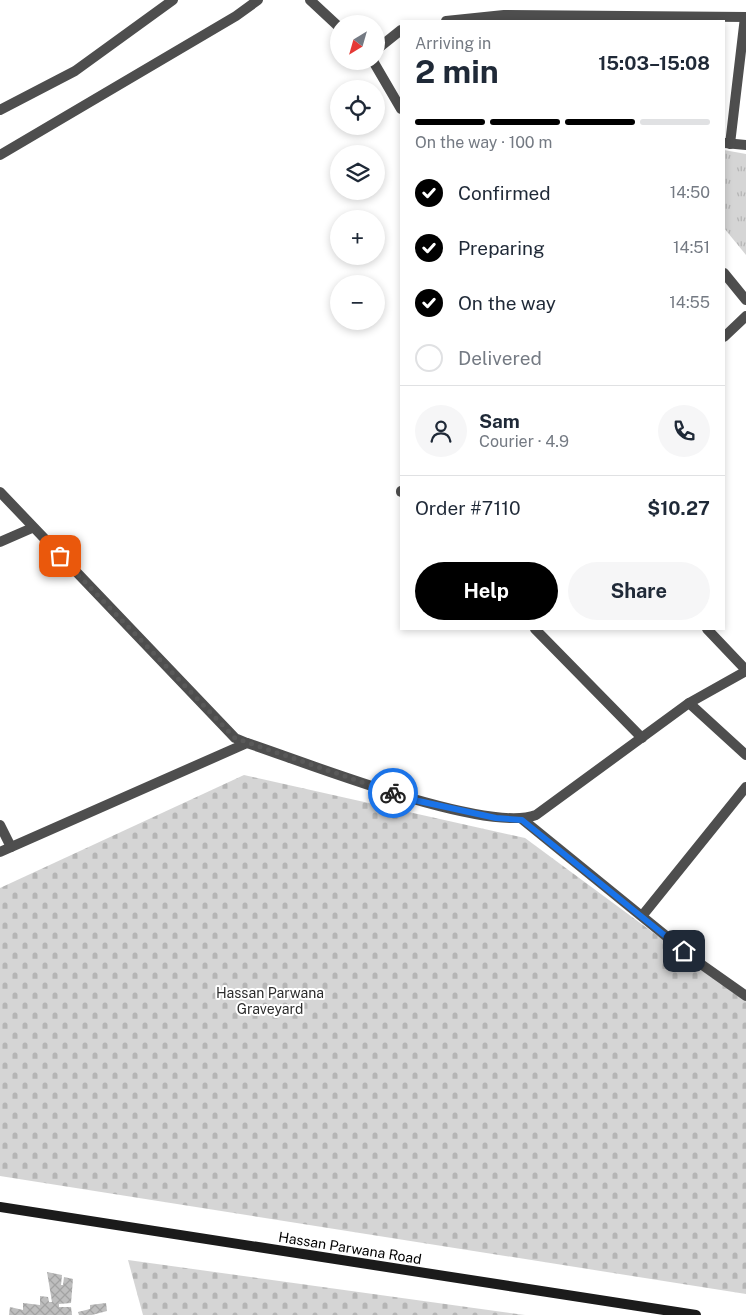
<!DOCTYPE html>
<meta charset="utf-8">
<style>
body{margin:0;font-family:"Public Sans",sans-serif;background:#f6f6f7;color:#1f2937;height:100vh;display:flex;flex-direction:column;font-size:19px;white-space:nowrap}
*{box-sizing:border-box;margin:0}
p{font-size:16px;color:#747a83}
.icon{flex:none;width:28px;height:28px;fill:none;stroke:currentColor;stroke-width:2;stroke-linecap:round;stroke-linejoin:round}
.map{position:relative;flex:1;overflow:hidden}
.sheet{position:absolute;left:400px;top:20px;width:325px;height:610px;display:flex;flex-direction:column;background:#fff;border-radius:0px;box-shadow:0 2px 8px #0003}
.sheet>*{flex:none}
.needle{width:32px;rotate:217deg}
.buttons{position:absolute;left:330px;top:15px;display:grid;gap:10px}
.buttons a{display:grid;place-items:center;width:55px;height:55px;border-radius:50%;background:#fff;box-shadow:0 2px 8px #0003;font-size:25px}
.pin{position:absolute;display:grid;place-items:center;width:42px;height:42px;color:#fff;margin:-21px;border-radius:10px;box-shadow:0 2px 8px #0006}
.courier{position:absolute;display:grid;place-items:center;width:50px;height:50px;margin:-25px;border:4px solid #1a73e8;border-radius:50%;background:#fff;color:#222;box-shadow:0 1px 6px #0007}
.headline em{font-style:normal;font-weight:700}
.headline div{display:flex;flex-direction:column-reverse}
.headline{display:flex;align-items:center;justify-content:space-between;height:85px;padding:0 15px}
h1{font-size:32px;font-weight:700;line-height:38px}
.bar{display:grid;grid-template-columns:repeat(4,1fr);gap:8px 5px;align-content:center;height:60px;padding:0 15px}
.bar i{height:6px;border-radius:4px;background:#e0e1e3}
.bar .active{background:#000}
.bar p{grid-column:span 4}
.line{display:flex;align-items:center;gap:12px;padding:0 15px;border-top:1px solid #e0e1e3}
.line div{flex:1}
.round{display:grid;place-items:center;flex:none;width:52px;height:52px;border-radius:26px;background:#f6f6f7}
ol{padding:0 15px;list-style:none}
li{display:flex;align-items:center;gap:15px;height:55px}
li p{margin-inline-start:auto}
li .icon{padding:5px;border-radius:50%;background:#000;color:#fff;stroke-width:4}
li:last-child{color:#747a83}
li i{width:28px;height:28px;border:2px solid #e0e1e3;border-radius:50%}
.action{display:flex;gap:10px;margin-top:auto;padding:10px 15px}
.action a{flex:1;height:58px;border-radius:30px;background:#000;color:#fff;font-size:20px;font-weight:700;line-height:58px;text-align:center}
.action a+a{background:#f6f6f7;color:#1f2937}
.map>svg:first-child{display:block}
</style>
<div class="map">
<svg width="746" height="1315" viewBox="0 0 746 1315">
<defs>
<pattern id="grass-tufts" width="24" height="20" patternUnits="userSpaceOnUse" patternTransform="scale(1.25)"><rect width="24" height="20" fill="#d5d5d5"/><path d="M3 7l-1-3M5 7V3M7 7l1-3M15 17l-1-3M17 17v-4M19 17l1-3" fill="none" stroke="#b5b5b5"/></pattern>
<pattern id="cemetery-stones" width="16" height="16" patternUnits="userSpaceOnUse" patternTransform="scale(1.25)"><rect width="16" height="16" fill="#d5d5d5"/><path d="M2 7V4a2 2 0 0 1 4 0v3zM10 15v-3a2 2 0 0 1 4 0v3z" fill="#b5b5b5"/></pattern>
<pattern id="building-cross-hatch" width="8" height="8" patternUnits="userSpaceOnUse" patternTransform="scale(1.25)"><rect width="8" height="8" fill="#bebebe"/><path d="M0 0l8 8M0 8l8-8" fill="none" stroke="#a2a2a2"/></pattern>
</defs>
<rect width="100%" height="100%" fill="#fff"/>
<!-- grass -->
<path fill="url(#grass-tufts)" d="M724,150L746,154V255L724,228Z"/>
<!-- cemetery -->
<g fill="url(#cemetery-stones)">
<path d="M244,775L525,838L746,1001V1294L0,1176V888Z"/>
<path d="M128,1260L525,1315H143Z"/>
</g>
<!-- building -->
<g fill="url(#building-cross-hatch)">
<path d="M47,1272L62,1275L61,1285H63L64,1277L73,1279L71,1303L59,1304V1307H71L72,1315H9L10,1307L23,1310V1303L40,1305V1296L48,1297L49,1302H52Z"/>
<path d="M106,1303L107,1311L92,1315H79L78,1312L90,1309V1305Z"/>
</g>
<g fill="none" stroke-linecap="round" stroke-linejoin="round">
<!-- minor -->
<g stroke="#4e4e4e" stroke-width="10">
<path d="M310,0L339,27"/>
<path d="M446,21L504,15L746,17"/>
<path d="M376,50L401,30"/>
<path d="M373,61L401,109"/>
<path d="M0,110L75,71L173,0"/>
<path d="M725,143L746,145"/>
<path d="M730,144L745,17"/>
<path d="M0,155L236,16L258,0"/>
<path d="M724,273L746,300"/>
<path d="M724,337L746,316"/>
<path d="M401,491V492"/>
<path d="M0,492L235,738L247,743"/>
<path d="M0,542L32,528"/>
<path d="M535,629L642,738"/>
<path d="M707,629L746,670"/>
<path d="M689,703L746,755"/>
<path d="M522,819L698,962L746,996"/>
<path d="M0,825L11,847"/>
<path d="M0,852L247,743C305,762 485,834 536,815L689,703L746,671"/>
<path d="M642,916L746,787"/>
</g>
<!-- secondary -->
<path stroke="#1b1b1b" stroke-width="10" d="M0,1207L696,1315"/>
</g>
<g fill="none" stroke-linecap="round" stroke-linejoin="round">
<!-- done -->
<path stroke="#595959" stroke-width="5" stroke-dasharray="0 9" d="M60,556L235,738L393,793"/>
<!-- route -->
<path stroke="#1a73e8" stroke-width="6" d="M393,793L414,800L496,818L522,820L684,951"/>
</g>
<g text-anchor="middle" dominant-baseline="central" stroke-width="4" stroke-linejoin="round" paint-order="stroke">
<!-- park labels -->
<g font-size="14" fill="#2c2c2c" stroke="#fff">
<text x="270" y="993">Hassan Parwana<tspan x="270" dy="16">Graveyard</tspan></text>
</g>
<!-- street labels -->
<g font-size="14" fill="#000" stroke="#fff">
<text transform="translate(350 1248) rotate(9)">Hassan Parwana Road</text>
</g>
</g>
</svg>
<div class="buttons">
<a><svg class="needle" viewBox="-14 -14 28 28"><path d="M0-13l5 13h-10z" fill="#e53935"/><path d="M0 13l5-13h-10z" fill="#747a83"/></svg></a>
<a><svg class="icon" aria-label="locate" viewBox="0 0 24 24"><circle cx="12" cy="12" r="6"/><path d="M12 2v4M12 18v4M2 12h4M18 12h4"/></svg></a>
<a><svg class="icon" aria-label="layers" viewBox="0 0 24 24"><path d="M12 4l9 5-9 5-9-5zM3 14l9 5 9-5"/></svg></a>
<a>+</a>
<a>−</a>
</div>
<div class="pin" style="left:60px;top:556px;background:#ea580c"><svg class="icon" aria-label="bag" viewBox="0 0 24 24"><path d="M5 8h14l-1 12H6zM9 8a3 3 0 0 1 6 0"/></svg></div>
<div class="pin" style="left:684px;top:951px;background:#1f2937"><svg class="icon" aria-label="home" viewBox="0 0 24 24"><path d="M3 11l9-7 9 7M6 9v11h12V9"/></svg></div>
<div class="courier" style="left:393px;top:793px"><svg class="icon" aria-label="bike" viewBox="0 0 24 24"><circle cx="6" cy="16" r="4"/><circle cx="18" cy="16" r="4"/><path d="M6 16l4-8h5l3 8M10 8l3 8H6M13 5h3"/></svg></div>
<section class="sheet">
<div class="headline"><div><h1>2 min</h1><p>Arriving in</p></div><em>15:03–15:08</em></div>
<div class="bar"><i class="active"></i><i class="active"></i><i class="active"></i><i></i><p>On the way · 100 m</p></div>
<ol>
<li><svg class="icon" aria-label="check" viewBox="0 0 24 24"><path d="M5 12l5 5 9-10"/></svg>Confirmed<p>14:50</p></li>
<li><svg class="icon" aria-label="check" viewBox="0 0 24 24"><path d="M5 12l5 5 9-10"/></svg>Preparing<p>14:51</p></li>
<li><svg class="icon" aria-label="check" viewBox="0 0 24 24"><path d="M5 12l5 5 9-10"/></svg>On the way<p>14:55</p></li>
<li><i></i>Delivered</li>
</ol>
<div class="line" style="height:90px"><a class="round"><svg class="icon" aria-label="person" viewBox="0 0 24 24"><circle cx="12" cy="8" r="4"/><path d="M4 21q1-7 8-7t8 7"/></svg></a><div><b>Sam</b><p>Courier · 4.9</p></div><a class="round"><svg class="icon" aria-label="phone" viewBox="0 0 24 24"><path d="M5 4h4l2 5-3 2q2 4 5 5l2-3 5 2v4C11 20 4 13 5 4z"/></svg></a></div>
<div class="line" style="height:65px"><div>Order #7110</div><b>$10.27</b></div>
<div class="action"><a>Help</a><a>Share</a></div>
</section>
</div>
